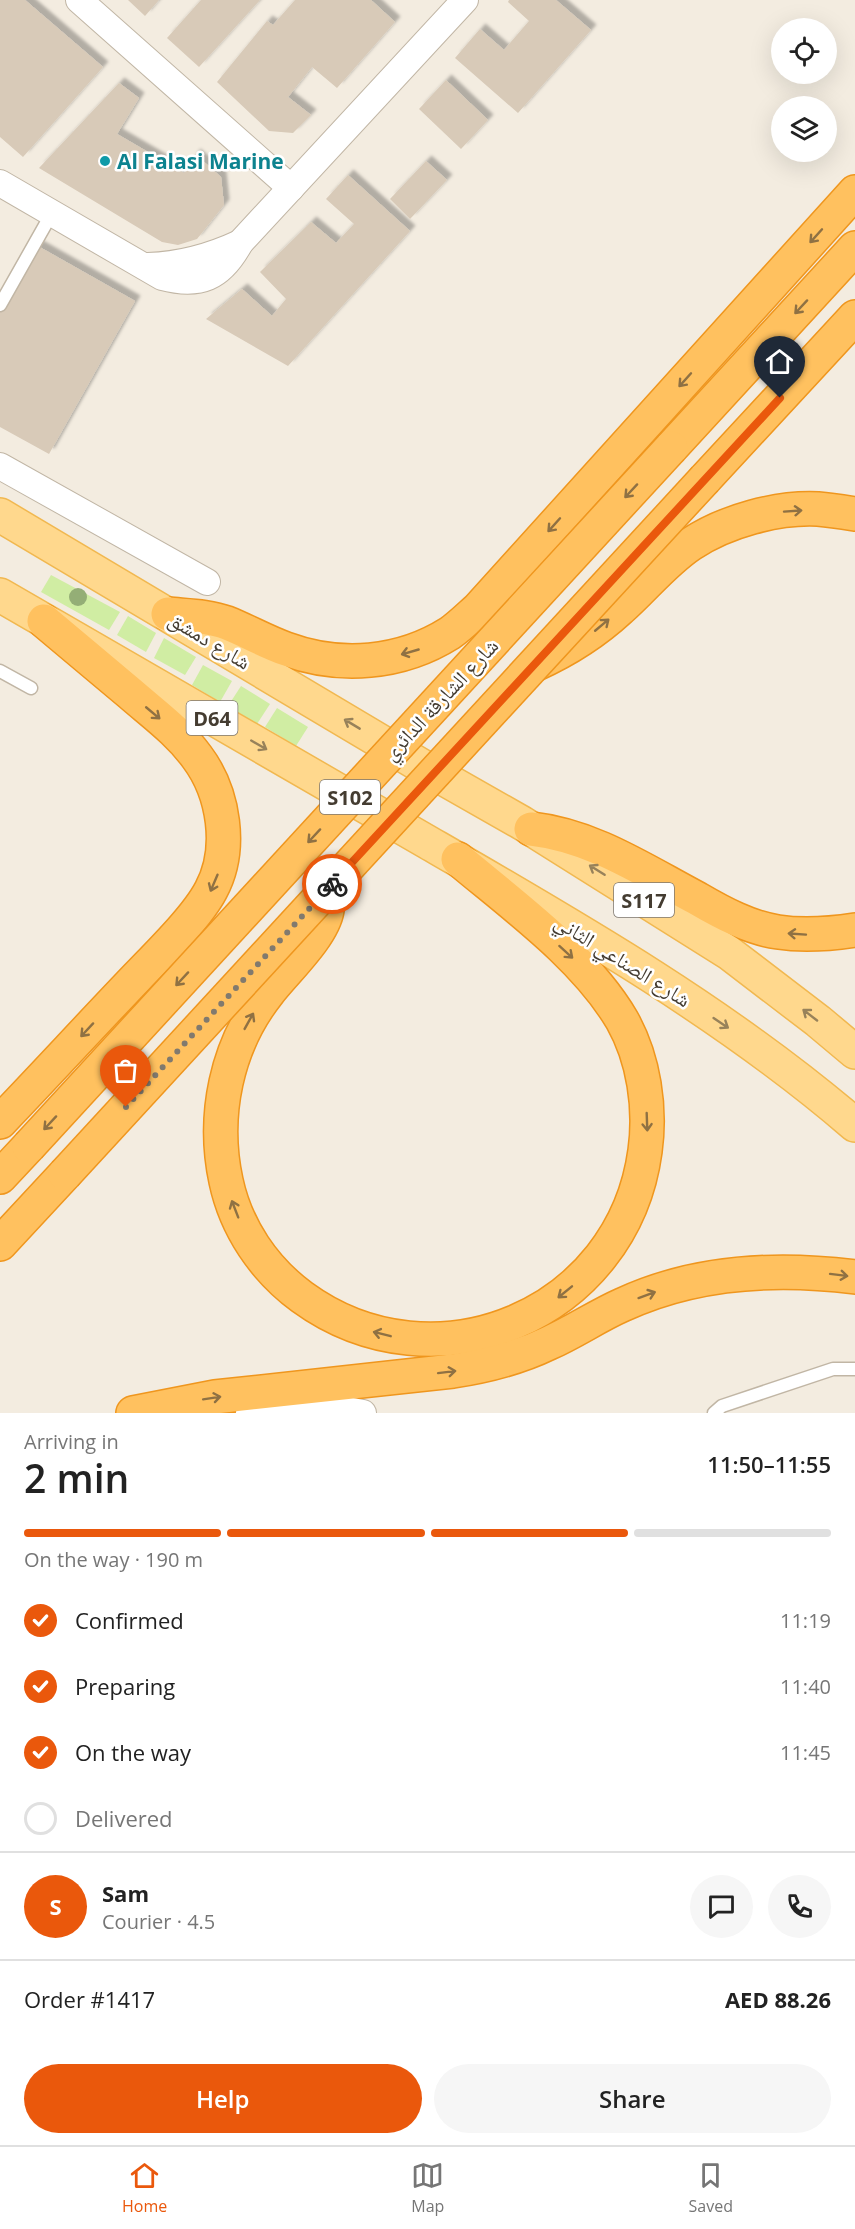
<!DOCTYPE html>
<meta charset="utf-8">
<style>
body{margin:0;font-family:"Open Sans","Noto Naskh Arabic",sans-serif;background:#f6f6f6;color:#222;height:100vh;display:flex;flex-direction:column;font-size:22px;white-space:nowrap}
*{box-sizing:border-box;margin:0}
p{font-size:20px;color:#767676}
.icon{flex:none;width:33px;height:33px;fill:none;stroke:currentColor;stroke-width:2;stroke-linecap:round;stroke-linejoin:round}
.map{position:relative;height:1413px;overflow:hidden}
.details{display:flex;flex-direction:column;background:#fff;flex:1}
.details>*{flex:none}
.fabs{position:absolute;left:771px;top:18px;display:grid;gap:12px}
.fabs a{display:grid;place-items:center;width:66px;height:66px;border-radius:50%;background:#fff;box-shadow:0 6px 24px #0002;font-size:30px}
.pin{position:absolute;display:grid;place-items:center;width:51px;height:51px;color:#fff;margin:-62px -26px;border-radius:50% 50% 50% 0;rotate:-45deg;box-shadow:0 0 6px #0007}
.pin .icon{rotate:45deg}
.courier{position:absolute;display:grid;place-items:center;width:60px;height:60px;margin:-30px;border:4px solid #ea580c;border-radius:50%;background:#fff;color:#222;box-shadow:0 2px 8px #0007}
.summary em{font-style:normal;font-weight:600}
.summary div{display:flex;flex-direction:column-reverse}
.summary{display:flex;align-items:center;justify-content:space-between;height:102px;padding:0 24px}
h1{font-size:39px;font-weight:600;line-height:45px}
.bar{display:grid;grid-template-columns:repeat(4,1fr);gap:9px 6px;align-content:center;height:72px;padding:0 24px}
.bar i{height:8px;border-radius:4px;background:#e0e0e0}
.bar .current{background:#ea580c}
.bar p{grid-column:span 4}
.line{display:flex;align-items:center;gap:15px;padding:0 24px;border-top:2px solid #e0e0e0}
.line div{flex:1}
.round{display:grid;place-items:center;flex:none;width:63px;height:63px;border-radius:32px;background:#f6f6f6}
ol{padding:0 24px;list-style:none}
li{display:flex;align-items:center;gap:18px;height:66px}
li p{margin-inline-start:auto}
li .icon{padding:6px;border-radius:50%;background:#ea580c;color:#fff;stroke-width:4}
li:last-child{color:#767676}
li i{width:33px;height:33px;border:3px solid #e0e0e0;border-radius:50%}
.primary-button{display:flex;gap:12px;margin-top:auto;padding:12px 24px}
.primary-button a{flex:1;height:69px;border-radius:36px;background:#ea580c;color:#fff;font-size:24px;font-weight:600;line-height:69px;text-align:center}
.primary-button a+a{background:#f6f6f6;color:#222}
.tabs{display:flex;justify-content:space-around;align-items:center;height:84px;border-top:2px solid #e0e0e0;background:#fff;font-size:16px;color:#767676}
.tabs a{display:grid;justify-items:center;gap:3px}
.tabs .current{color:#ea580c}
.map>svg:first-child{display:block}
</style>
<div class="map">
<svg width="855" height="1413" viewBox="0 0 855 1413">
<defs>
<filter id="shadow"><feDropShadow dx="5.5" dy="-5.5" stdDeviation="1.5" flood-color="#0004"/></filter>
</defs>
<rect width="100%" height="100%" fill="#f3ece0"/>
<!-- green -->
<g fill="#d0eda3">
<path d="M51,575L120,612L109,630L41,592Z"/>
<path d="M128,616L156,633L146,652L117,635Z"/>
<path d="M164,638L196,657L185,675L154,658Z"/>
<path d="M203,665L232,681L220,702L192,685Z"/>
<path d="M241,686L270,704L257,724L228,706Z"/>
<path d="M277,708L308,727L296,746L265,727Z"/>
</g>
<!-- building -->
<g fill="#d8cab8" filter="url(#shadow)">
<path d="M0,0H25L103,67L23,157L0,137Z"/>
<path d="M128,0H159L145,16Z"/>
<path d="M201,0H260L199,67L167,38Z"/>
<path d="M295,0H371L395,22L337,88L312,67L288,97L311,115L293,133L269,131L217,82L267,21L273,25Z"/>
<path d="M509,0H556L591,30L518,113L455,58L480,29L504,50L529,21L508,2Z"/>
<path d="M446,80L488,120L461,149L419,109Z"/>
<path d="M119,83L139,98L117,134L184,173L195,154L221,177L224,205L197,239L178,245L162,242L39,168Z"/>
<path d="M426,161L447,180L410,219L390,199Z"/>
<path d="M348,175L410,231L288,366L206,319L242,289L272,316L286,299L260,272L311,222L336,243L354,224L326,199Z"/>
<path d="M36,245L135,301L49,454L0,427V310Z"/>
</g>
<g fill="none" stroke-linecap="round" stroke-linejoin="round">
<defs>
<g id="service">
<path d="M0,305L52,213"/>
<path d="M0,671L31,688"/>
<path d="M714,1413L722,1406L833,1369H855"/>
</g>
<g id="minor">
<path d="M79,0L291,188"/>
<path d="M0,183L162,277C200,287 221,278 240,243L465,0"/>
<path d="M148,266C181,265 210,257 240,243"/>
<path d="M0,466L207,582"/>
<path d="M249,1413L325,1406L363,1413"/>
</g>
<g id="primary">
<path d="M0,515L420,765L522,823L729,953L818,1021L855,1052"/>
<path d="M0,595C143,677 286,760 429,843C576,928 726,1014 855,1125"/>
</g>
<g id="motorway">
<path d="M671,448L855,248"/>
<path d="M705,479L855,317"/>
<path d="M168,614C188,616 208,616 227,623C247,631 266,642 286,649C340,669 401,664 450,633C460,626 469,617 478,609L855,192"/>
<path d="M536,664C567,650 594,633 620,609C644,588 664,562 691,544C726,521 777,507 818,509C831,510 843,512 855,514"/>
<path d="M531,829C593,836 643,870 698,899C722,913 750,928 778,932C804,936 829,934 855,930"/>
<path d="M326,891C326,896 328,904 327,910C323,936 284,972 268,993C226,1046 212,1116 226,1181C236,1228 264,1269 302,1297C435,1394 623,1315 645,1151C651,1108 644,1059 622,1020C585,957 514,906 458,859"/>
<path d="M0,1122C46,1074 91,1025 137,977C159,954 197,917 211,890C233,849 224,793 197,757C179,732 154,714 131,694C102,670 73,645 44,621"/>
<path d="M0,1177L29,1146"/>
<path d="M0,1244L65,1174"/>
<path d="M133,1413L215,1397L453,1371C487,1366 518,1358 549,1343C574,1332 597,1316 622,1305C695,1271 776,1267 855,1277"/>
</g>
</defs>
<!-- service casing -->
<use href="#service" stroke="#c1b6a5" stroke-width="15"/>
<!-- minor casing -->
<use href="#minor" stroke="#c1b6a5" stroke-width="28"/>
<!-- primary casing -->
<use href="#primary" stroke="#f1b850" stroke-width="36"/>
<!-- motorway casing -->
<use href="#motorway" stroke="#ef961e" stroke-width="36"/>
<!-- service -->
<use href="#service" stroke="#fff" stroke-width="12"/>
<!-- minor -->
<use href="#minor" stroke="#fff" stroke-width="26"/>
<!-- primary -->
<use href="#primary" stroke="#ffd88d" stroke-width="33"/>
<!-- motorway -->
<use href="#motorway" stroke="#ffc15f" stroke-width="33"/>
<defs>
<g id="motorway-bridge">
<path d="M29,1146L671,448"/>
<path d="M65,1174L705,479"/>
</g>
</defs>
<!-- motorway-bridge casing -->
<use href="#motorway-bridge" stroke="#ef961e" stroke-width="36" stroke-linecap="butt"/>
<!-- motorway-bridge -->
<use href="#motorway-bridge" stroke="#ffc15f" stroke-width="33"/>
</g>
<!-- trees -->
<circle fill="#94ae76" cx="78" cy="597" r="9"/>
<!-- one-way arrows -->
<defs><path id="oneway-shaft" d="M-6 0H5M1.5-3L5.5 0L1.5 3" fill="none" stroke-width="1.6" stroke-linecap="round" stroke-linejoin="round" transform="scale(1.5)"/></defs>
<g stroke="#8f7143">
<use href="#oneway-shaft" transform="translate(816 236) rotate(132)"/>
<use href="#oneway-shaft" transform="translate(801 307) rotate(133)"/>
<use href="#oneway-shaft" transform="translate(685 380) rotate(132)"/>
<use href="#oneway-shaft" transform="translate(631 491) rotate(133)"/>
<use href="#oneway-shaft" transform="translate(793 511) rotate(-4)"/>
<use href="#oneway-shaft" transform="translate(554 525) rotate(132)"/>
<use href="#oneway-shaft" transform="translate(602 625) rotate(-40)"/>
<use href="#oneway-shaft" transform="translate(410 652) rotate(164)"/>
<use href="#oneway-shaft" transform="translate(153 713) rotate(40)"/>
<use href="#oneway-shaft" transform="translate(314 836) rotate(133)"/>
<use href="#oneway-shaft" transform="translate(214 883) rotate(113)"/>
<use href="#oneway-shaft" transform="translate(797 934) rotate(-176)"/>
<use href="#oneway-shaft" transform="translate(566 952) rotate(42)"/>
<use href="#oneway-shaft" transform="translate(182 979) rotate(133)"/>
<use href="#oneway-shaft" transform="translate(249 1021) rotate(-61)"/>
<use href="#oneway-shaft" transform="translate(87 1030) rotate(133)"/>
<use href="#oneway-shaft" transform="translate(647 1122) rotate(88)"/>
<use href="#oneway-shaft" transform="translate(50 1123) rotate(133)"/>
<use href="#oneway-shaft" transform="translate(235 1209) rotate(-111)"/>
<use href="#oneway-shaft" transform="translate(839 1275) rotate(7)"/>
<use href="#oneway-shaft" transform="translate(565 1292) rotate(141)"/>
<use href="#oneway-shaft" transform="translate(647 1295) rotate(-20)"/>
<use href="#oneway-shaft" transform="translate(382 1334) rotate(-166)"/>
<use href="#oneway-shaft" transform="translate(447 1372) rotate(-7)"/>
<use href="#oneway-shaft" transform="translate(212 1398) rotate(-9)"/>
</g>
<g stroke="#98825a">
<use href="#oneway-shaft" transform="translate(352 724) rotate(-149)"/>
<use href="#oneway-shaft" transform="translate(259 745) rotate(30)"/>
<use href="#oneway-shaft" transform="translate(597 870) rotate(-148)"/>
<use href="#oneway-shaft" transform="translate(810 1015) rotate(-142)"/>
<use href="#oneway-shaft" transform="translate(721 1023) rotate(34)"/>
</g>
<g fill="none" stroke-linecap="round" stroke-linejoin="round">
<!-- done -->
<path stroke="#817a6e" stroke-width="6" stroke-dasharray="0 10.8" d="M126,1107L332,884"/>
<!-- route -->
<path stroke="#ea580c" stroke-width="8" d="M332,884L780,398"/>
</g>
<!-- markers -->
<circle fill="#0f9aa8" stroke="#fff" stroke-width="2" cx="105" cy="161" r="6"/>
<g text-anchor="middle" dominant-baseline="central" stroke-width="5" stroke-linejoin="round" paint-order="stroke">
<!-- shield labels -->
<g fill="#fff" stroke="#7c766f" stroke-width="1.5">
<rect x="186.5" y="701" width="51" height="34" rx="4.5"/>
<rect x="320" y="780" width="60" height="34" rx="4.5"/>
<rect x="614" y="883" width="60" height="34" rx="4.5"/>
</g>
<g font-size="20" font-weight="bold" fill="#443c31">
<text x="212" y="718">D64</text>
<text x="350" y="797">S102</text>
<text x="644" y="900">S117</text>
</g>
<!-- culture labels -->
<g font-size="21" font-weight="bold" fill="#0d838f" stroke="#fff" text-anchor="start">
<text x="117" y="161">Al Falasi Marine</text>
</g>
<!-- street labels -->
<g font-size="21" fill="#443c31" stroke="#fff">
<text transform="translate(210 640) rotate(31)">شارع دمشق</text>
<text transform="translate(440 699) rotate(-47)">شارع الشارقة الدائري</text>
<text transform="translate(623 960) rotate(32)">شارع الصناعي الثاني</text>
</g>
</g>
</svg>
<div class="fabs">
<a><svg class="icon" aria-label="locate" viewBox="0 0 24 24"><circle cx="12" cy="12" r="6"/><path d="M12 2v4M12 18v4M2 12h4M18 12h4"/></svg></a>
<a><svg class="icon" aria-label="layers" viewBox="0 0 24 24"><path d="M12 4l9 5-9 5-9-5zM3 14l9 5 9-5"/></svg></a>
</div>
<div class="pin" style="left:126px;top:1107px;background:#ea580c"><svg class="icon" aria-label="bag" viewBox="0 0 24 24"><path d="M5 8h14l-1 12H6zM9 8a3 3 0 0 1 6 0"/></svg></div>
<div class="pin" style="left:780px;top:398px;background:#1f2937"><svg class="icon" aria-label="home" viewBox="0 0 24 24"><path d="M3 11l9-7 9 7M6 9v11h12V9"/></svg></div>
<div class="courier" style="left:332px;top:884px"><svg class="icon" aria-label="bike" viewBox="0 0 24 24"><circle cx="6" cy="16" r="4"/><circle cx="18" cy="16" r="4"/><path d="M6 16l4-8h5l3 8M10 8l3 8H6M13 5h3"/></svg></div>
</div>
<section class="details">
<div class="summary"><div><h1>2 min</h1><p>Arriving in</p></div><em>11:50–11:55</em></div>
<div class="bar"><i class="current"></i><i class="current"></i><i class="current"></i><i></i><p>On the way · 190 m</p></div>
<ol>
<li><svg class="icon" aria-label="check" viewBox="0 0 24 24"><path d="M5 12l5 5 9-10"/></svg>Confirmed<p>11:19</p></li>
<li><svg class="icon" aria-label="check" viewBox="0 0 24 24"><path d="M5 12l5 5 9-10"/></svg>Preparing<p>11:40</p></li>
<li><svg class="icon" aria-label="check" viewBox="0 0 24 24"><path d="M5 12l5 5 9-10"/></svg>On the way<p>11:45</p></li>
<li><i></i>Delivered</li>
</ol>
<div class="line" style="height:108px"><b class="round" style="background:#ea580c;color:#fff">S</b><div><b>Sam</b><p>Courier · 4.5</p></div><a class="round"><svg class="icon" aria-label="chat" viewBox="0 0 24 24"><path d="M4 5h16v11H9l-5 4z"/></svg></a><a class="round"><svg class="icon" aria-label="phone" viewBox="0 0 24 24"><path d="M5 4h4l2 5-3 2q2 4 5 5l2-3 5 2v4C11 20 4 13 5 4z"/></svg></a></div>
<div class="line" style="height:78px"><div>Order #1417</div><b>AED 88.26</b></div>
<div class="primary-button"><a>Help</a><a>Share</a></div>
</section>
<nav class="tabs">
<a class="current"><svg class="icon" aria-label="home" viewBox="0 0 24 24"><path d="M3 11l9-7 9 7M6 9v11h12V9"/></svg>Home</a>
<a><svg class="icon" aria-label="map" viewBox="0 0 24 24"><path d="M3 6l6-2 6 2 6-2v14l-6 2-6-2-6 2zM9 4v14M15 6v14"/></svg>Map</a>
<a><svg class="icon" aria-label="saved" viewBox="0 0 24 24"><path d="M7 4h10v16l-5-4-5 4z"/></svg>Saved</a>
</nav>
